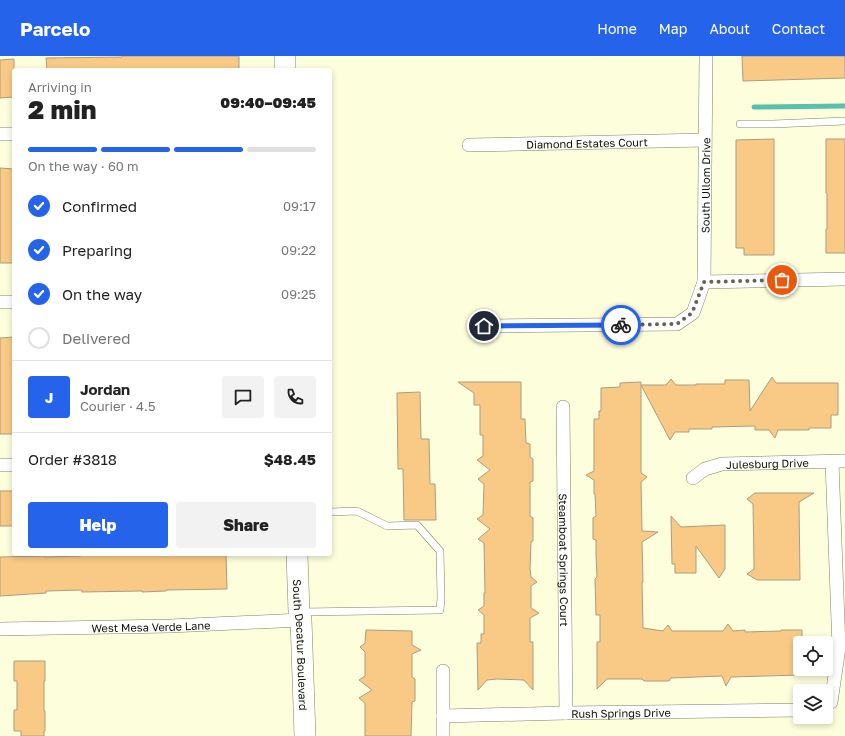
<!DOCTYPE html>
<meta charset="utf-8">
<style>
body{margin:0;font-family:"Golos Text",sans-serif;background:#f2f2f2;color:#222;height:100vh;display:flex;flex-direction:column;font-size:15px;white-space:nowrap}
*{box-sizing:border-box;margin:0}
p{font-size:13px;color:#767676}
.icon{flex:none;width:22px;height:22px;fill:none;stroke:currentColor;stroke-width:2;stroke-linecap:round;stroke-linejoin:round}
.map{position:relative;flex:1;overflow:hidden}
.side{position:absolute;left:12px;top:12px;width:320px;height:488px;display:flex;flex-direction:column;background:#fff;border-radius:4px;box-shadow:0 2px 6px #0003}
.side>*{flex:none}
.controls{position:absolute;left:793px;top:580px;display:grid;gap:8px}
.controls a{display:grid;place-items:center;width:40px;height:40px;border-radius:4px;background:#fff;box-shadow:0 2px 6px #0003;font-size:20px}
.pin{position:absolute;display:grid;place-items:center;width:34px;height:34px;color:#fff;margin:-17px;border:2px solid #fff;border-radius:50%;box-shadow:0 1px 4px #0007}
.courier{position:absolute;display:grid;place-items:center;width:40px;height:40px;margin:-20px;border:3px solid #2563eb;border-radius:50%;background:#fff;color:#222;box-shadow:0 1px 5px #0007}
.head em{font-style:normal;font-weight:800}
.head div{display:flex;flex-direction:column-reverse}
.head{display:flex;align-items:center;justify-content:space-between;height:68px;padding:0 16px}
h1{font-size:26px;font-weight:800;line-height:30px}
.bar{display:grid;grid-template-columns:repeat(4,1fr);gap:6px 4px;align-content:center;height:48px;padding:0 16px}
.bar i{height:5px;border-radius:3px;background:#e0e0e0}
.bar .active{background:#2563eb}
.bar p{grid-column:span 4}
.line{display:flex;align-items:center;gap:10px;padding:0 16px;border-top:1px solid #e0e0e0}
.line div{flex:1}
.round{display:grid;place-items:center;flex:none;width:42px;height:42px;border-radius:4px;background:#f2f2f2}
ol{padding:0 16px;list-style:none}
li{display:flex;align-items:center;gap:12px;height:44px}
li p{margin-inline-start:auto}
li .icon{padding:4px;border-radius:50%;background:#2563eb;color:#fff;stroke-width:4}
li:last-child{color:#767676}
li i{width:22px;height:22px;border:2px solid #e0e0e0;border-radius:50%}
.action{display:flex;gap:8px;margin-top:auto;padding:8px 16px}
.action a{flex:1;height:46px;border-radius:4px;background:#2563eb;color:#fff;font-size:16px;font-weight:800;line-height:46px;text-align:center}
.action a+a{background:#f2f2f2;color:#222}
header{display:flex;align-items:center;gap:24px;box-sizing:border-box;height:56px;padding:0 20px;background:#2563eb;color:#fff}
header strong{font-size:19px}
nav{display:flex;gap:22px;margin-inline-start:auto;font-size:14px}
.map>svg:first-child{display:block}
</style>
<header>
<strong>Parcelo</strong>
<nav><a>Home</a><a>Map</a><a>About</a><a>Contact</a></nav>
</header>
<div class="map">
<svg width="845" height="680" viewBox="0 0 845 680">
<rect width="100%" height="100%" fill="#fcfedc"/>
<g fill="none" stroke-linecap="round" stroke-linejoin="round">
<!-- stream -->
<path stroke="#59c0ad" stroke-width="5" d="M754,51L845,50"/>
</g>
<!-- building -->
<g fill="#f8ca86" stroke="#af9b80">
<path d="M122,0H239V14H47L46,2L122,1Z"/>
<path d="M742,0H845V22L743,25Z"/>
<path d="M14,3V41L0,42V4Z"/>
<path d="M774,83V199H744V192H736V84Z"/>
<path d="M826,83H845V197H826V173H827V137H826Z"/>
<path d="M0,112L14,113V207H0Z"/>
<path d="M14,281V378H0V282Z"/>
<path d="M772,321L776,327H838V359H831V372H809V374H778L775,382L769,374H755V370L712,371V373H689V376H675L670,384L641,329H666L671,323L676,329H696V328H725V324H749L750,355Z"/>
<path d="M458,326H521V363H525L526,387L530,388V401L533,403V425L530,426V460L533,462V485L531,486L530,513L531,521L537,526L531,530V552L539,557L530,562V586H533V634L524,624L497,623L487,624L478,634L477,587H481V578H484V559L478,554L484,550V537H485L484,487L478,483L490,473L477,463L483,459L484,428L478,423L490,414L477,404L483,400V379H480V349H474V337Z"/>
<path d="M641,326V417L647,421L641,426L642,475L658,476L642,486L643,526H642L643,572L663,575L668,569L672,575H723L728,568L733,575L745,574V576L781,575V574H802V587H800V619L731,621L726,630L722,620L671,622L669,625H644L642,623H607L597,633V586H600V559H596L595,523L597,521L596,498V484L593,483V462L596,460L595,438H594V424L586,419L594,415V363H599V355H601V332L620,331V327Z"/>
<path d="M420,336L421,383H429L430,428H435L436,464H404L403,413H398L397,337Z"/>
<path d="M0,435H13L14,470H0Z"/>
<path d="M755,437H814L799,446L800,524H757L747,518L754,513V506L753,448L747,443Z"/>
<path d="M671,460L681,471L725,469V513L719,522L696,490V517H675V508H672Z"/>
<path d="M103,498H226L227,533L166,534V535L142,536V535L82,536V534L46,535V537L0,540V501L45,500V501L81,500V499Z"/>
<path d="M366,574L412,575V589L421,594L412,598V621L415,623V645L412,646L411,680H365V647L359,642L372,634L359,624L365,620V596L360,591L365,587Z"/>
<path d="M14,605H45V625H44V655H45V675H44V680H21V675H14V654H17V625H14Z"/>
</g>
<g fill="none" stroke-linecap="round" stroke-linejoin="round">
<defs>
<g id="lane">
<path d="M740,68H773L845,65"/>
<path d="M301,556L440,554L441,542L440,495L417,469L387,470L357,455L330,456"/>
</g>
<g id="street">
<path d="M0,78H14"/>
<path id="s1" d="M469,89L705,84"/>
<path d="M704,226L845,223"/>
<path d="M0,246H14"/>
<path id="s2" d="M484,270L677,268L693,257L704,226L706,0"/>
<path id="s3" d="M563,351L566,657"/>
<path d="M0,409H14"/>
<path id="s4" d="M693,422L705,413L722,408L845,405"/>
<path id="s5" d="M0,573L170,570L301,564"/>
<path d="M826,647L831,646L839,592L832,406"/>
<path id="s6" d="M443,660L566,657L800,654"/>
<path d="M443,680V615"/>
</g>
<g id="primary">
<path d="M285,14V0"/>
<path id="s7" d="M297,498L299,556L301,564L305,680"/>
</g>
</defs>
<!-- lane casing -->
<use href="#lane" stroke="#818364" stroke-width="8"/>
<!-- street casing -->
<use href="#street" stroke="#818364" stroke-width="14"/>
<!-- primary casing -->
<use href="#primary" stroke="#818364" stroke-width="22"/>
<!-- lane -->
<use href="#lane" stroke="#fff" stroke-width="7"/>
<!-- street -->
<use href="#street" stroke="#fff" stroke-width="13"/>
<!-- primary -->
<use href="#primary" stroke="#fff" stroke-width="21"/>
</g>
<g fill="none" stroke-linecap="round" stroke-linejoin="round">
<!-- done -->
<path stroke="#636350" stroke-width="4" stroke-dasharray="0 7.2" d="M621,269L677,268L692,257L704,226L782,224"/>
<!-- route -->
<path stroke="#2563eb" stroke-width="5" d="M484,270L621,269"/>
</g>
<g text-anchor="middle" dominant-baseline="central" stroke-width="3" stroke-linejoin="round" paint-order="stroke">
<!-- street labels -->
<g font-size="11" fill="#101005" stroke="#fcfedc">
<text stroke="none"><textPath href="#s1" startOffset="118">Diamond Estates Court</textPath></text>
<text stroke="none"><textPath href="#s2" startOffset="342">South Ullom Drive</textPath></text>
<text stroke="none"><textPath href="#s4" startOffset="78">Julesburg Drive</textPath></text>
<text stroke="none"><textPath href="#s3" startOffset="153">Steamboat Springs Court</textPath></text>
<text stroke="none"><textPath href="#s5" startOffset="151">West Mesa Verde Lane</textPath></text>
<text stroke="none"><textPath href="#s7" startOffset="91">South Decatur Boulevard</textPath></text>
<text stroke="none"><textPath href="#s6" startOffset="178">Rush Springs Drive</textPath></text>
</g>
</g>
</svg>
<div class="controls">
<a><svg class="icon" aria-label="locate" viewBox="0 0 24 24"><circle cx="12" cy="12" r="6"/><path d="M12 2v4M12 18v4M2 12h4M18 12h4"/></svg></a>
<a><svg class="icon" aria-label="layers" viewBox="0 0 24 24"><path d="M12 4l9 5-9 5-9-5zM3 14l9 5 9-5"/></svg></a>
</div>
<div class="pin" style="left:782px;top:224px;background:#ea580c"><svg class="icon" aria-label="bag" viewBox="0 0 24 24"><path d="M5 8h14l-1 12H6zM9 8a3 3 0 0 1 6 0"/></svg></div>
<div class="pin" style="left:484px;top:270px;background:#1f2937"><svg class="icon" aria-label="home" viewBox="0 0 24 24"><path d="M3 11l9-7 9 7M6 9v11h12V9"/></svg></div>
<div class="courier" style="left:621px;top:269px"><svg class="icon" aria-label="bike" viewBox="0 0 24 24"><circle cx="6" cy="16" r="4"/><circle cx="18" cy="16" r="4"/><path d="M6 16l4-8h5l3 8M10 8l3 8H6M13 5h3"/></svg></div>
<section class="side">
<div class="head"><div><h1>2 min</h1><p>Arriving in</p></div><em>09:40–09:45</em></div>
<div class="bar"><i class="active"></i><i class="active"></i><i class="active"></i><i></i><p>On the way · 60 m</p></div>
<ol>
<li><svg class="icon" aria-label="check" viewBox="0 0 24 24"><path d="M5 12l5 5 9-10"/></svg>Confirmed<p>09:17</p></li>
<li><svg class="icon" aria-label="check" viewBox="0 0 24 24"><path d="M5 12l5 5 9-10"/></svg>Preparing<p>09:22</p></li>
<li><svg class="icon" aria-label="check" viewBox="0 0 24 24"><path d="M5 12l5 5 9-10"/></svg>On the way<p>09:25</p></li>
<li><i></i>Delivered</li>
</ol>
<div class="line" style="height:72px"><b class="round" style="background:#2563eb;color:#fff">J</b><div><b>Jordan</b><p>Courier · 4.5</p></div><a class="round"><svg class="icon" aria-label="chat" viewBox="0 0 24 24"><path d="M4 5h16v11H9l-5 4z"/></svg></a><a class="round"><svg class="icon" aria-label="phone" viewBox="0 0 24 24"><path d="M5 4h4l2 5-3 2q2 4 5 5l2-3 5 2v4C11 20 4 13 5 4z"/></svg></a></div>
<div class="line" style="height:52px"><div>Order #3818</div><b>$48.45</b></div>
<div class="action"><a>Help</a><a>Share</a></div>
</section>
</div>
